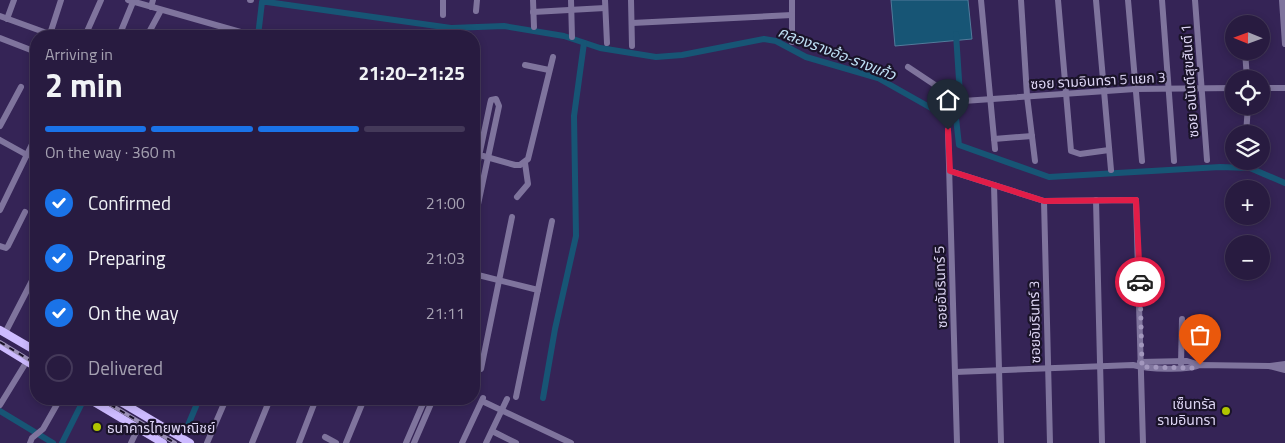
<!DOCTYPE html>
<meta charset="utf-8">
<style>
body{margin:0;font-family:"Titillium Web","Noto Sans Thai",sans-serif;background:#34284b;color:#f1f3f6;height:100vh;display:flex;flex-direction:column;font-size:19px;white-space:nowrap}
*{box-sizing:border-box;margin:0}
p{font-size:16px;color:#a5a1b1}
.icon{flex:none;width:28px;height:28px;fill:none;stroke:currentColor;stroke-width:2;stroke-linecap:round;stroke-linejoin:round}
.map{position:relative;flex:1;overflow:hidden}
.panel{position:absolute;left:30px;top:30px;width:450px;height:375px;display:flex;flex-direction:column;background:#281b40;border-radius:20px;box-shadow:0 2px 8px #0003,0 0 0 1px #443959}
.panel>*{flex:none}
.needle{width:32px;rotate:271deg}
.buttons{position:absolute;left:1225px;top:15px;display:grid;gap:10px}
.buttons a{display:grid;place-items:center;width:45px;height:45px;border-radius:50%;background:#281b40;box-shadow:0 2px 8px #0003,0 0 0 1px #443959;font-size:25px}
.pin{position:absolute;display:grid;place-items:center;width:42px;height:42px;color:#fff;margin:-51px -21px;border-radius:50% 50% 50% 0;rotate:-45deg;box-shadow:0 0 5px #0007}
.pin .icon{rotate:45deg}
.courier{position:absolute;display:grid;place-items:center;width:50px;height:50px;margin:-25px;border:4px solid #e11d48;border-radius:50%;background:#fff;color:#222;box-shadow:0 1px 6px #0007}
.overview em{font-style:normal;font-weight:700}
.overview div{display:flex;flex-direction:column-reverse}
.overview{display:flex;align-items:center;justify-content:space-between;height:85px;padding:0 15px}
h1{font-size:32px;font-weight:700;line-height:38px}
.bar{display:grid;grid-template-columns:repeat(4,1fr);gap:8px 5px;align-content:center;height:60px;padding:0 15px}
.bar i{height:6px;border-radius:4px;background:#443959}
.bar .current{background:#1a73e8}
.bar p{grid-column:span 4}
ol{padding:0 15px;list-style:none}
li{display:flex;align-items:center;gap:15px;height:55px}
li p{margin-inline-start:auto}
li .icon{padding:5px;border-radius:50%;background:#1a73e8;color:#fff;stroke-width:4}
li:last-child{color:#a5a1b1}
li i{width:28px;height:28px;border:2px solid #443959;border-radius:50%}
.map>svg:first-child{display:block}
</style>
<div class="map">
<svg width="1285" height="443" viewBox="0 0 1285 443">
<rect width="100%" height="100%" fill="#352456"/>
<!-- water -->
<path fill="#175575" stroke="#527b9b" d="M891,0H968L972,39L895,46Z"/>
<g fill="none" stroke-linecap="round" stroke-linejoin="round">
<!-- canal -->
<g stroke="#175575" stroke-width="6">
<path d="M258,36L262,2H267L451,28L504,26L564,36L600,48L656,57L682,55L764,39L776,41L806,57L878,78L940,113L956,118L959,145L1049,177L1220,167L1250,168L1285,183"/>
<path d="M956,118L960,95L956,34"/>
<path d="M543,398L555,329L576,236L574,116L584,43"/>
<path d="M0,411L53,443"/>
<path d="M186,430L199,399"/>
<path d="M62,443L84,399"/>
</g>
<!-- minor -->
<g stroke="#7f749d" stroke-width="6">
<path d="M128,0L251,35"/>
<path d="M250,0H251"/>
<path d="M443,0V15"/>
<path d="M533,0L534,27"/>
<path d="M571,0L572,37"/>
<path d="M605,0L607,43"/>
<path d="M631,0L632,46"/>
<path d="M792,0V42"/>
<path d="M981,0L995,149"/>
<path d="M1021,0L1027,96L1035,161"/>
<path d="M1058,0L1071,151L1080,154L1109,150"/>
<path d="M1096,0L1111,170"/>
<path d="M1128,0L1142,161"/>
<path d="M1162,0L1174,161"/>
<path d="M1195,0L1207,160"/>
<path d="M1282,0L1285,44"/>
<path d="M151,7L153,0"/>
<path d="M476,11L477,0"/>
<path d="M533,12L605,8"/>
<path d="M0,16L55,36"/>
<path d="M7,19L14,0"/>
<path d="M1243,21V24"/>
<path d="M632,23L792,15"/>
<path d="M50,34L61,0"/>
<path d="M85,36L101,0"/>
<path d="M119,36L133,2"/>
<path d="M147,36L161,10"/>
<path d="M0,38L36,52"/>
<path d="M1245,51L1247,79"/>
<path d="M525,65L549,70"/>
<path d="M908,67L956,99L963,101L1135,89L1234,88"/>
<path d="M1261,88H1285"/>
<path d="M0,126L21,87"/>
<path d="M948,130L957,443"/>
<path d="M1246,134L1248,106"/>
<path d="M994,139L1032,136"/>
<path d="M0,140L27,155"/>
<path d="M483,156L515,165H520L528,159L553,57"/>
<path d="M1243,162V161"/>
<path d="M950,171L1044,201L1136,200L1143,443"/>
<path d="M474,180L490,104L491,100L496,99L499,106L474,223"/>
<path d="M994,185L1001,443"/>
<path d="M517,197L528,184L525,163"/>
<path d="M1096,200L1102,443"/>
<path d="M1044,201L1050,443"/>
<path d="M0,210L36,136"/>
<path d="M0,246L6,248L8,246L25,212"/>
<path d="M474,274L538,290"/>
<path d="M5,333L36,273"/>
<path d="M1140,362L1187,361L1200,365"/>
<path d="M1181,364L1182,319"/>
<path d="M1270,366L1285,364"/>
<path d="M481,369L512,217"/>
<path d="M955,372L1133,365C1148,369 1186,371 1200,365L1269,366L1285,370"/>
<path d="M516,397L552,221"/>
<path d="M482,401L571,443"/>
<path d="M0,405L27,361"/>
<path d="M492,431L516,443"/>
<path d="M325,437L336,443"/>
<path d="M30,443L32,438L43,429L60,399"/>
<path d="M131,443L138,428"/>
<path d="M207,443L226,399"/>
<path d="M252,443L270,399"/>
<path d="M299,443L316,399"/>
<path d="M346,443L364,399"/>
<path d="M406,443L425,399"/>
<path d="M414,443L433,399"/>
<path d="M462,443L483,398"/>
<path d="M486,443L507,399"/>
</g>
<!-- major -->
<g stroke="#cdbbff" stroke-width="8">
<path d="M0,330L36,351"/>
<path d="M0,345L36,367"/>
<path d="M89,399L163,443"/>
<path d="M116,399L190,443"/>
</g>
<defs>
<g id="rail">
<path d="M0,342L36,364"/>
<path d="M101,399L175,443"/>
</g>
</defs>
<!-- rail casing -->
<use href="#rail" stroke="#9a8fb5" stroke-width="4"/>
<!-- rail -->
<use href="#rail" stroke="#1a1329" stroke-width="2" stroke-dasharray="5.5" stroke-linecap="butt"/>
</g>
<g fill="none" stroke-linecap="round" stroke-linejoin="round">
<!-- done -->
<path stroke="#a297bd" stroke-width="5" stroke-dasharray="0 9" d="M1140,282L1142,367L1194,368L1200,365"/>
<!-- route -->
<path stroke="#e11d48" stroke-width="6" d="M948,130L950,171L1044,201L1136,200L1140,282"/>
</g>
<!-- markers -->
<g fill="#b1c500" stroke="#1a1329" stroke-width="2">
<circle cx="1226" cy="411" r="5"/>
<circle cx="97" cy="427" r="5"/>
</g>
<g text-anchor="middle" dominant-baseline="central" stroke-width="4.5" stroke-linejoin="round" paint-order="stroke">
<!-- street labels -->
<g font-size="14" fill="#ddd5f4" stroke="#1a1329">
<text transform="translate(1098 80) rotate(-3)">ซอย รามอินทรา 5 แยก 3</text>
<text transform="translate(1189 81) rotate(-94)">ซอย อนันต์สุขสันต์ 1</text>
<text transform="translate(940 287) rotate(-92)">ซอยอัมรินทร์ 5</text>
<text transform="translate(1034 322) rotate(-91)">ซอยอัมรินทร์ 3</text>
</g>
<!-- poi labels -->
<g font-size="14" fill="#ddd5f4" stroke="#1a1329" text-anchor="end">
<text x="1216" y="403">เซ็นทรัล<tspan x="1216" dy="16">รามอินทรา</tspan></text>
<text x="107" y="427" text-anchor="start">ธนาคารไทยพาณิชย์</text>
</g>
<!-- water labels -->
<g font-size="15" font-style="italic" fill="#bedef3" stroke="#1a1329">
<text transform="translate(837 53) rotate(21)">คลองรางอ้อ-รางแก้ว</text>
</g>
</g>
</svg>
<div class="buttons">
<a><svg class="needle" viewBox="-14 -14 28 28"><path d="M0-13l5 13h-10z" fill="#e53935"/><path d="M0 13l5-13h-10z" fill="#a5a1b1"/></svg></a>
<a><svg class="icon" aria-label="locate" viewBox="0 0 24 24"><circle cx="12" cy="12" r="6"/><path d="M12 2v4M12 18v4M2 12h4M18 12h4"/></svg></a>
<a><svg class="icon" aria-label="layers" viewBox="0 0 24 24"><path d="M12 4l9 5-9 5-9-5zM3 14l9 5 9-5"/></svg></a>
<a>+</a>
<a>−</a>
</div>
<div class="pin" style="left:1200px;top:365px;background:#ea580c"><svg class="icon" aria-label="bag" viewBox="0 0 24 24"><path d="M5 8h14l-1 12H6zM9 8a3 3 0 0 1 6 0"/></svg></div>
<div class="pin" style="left:948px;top:130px;background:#1f2937"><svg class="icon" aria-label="home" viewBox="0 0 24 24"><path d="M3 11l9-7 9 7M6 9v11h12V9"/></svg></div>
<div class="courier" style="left:1140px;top:282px"><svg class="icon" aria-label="car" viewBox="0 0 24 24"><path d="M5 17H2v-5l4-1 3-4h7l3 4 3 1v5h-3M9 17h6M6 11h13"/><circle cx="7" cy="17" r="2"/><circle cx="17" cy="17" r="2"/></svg></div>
<section class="panel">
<div class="overview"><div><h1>2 min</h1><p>Arriving in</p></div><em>21:20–21:25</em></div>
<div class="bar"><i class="current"></i><i class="current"></i><i class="current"></i><i></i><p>On the way · 360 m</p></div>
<ol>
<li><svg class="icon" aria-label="check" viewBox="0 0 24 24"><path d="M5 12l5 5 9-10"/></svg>Confirmed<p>21:00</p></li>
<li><svg class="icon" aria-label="check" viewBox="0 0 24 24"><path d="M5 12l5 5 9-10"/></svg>Preparing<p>21:03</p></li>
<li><svg class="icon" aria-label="check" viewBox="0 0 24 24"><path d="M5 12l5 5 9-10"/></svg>On the way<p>21:11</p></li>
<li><i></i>Delivered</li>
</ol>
</section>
</div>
